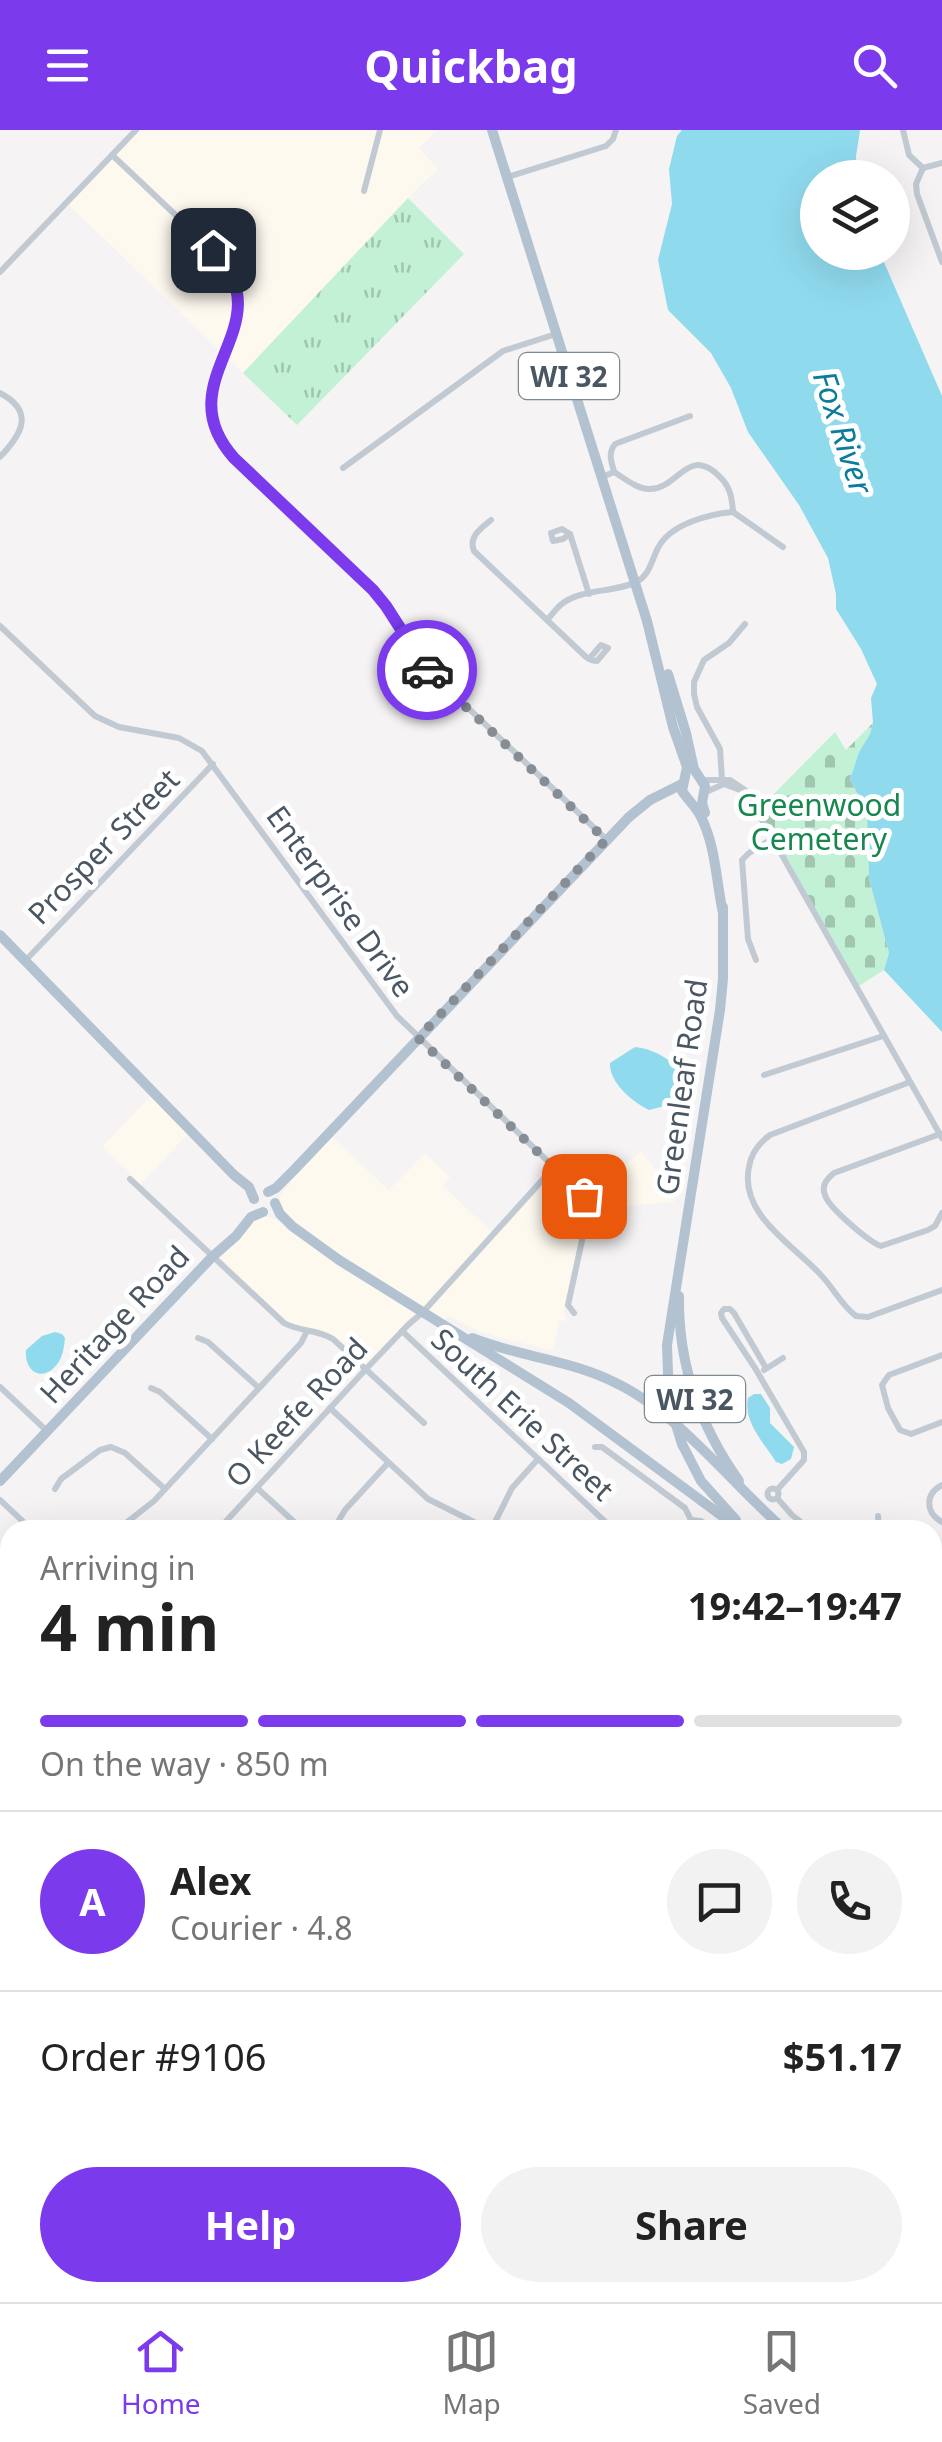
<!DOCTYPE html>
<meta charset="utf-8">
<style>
body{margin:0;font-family:"Noto Sans",sans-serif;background:#f2f2f2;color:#222;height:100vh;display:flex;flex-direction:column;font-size:38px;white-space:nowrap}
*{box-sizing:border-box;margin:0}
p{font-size:32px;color:#767676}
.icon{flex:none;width:55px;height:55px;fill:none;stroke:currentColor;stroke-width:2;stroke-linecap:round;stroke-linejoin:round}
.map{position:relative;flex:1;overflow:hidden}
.details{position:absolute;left:0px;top:1390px;width:942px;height:782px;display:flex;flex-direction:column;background:#fff;border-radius:30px 30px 0 0;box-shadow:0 10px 40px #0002}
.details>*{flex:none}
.tools{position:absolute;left:800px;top:30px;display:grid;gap:20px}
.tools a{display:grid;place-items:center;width:110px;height:110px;border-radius:50%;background:#fff;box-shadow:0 10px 40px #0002;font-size:50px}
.pin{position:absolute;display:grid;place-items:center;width:85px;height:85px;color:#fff;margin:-42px;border-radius:20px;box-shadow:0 5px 15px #0006}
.courier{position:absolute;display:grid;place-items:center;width:100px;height:100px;margin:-50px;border:8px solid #7c3aed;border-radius:50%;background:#fff;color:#222;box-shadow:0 2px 12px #0007}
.head em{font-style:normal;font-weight:700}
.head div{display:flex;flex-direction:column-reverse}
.head{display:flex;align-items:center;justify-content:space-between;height:170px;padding:0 40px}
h1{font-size:65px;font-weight:700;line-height:75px}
.bar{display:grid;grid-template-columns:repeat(4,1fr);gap:15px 10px;align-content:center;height:120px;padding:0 40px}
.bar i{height:12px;border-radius:8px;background:#e0e0e0}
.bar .current{background:#7c3aed}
.bar p{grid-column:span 4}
.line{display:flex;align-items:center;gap:25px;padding:0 40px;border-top:2px solid #e0e0e0}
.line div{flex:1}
.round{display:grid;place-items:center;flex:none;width:105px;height:105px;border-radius:52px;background:#f2f2f2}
.button{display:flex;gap:20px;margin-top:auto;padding:20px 40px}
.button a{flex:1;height:115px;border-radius:60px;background:#7c3aed;color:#fff;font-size:40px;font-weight:700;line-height:115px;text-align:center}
.button a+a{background:#f2f2f2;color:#222}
header{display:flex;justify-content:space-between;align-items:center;height:130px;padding:0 40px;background:#7c3aed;color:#fff;font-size:45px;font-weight:700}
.tabs{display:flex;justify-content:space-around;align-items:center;height:140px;border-top:2px solid #e0e0e0;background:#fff;font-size:28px;color:#767676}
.tabs a{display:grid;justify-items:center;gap:5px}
.tabs .current{color:#7c3aed}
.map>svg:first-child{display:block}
</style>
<header><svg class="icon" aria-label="menu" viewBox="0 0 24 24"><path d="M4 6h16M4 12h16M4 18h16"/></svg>Quickbag<svg class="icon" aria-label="search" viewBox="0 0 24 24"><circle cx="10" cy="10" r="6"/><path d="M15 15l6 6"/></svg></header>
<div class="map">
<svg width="942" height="2172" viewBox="0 0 942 2172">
<defs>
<pattern id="cemetery-stones" width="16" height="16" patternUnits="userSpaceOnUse" patternTransform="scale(2.5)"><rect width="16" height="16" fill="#c3f1d5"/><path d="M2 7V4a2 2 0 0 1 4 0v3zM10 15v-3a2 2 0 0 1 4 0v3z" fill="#a0c6b0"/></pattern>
<pattern id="park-tufts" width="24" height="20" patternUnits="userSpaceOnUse" patternTransform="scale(2.5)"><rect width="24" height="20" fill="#c3f1d5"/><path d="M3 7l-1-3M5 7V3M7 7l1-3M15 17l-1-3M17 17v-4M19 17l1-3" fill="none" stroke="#a0c6b0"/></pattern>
</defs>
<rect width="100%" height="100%" fill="#f5f3f3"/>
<!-- commercial -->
<g fill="#fdf9ef">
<path d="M140,0H437L419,18L438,39L408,68L243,243L69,75Z"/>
<path d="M154,962L192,1000L138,1057L130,1049L128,1041L102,1017Z"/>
<path d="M332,1007L389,1060L425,1023L450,1047L443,1056L496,1106L552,1046H558L584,1071L641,1021L675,1065L674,1072L586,1079L564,1180V1186L568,1191L559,1190L553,1221L480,1202L448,1186L444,1191L374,1148L298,1096L277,1074L279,1069L294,1047Z"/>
<path d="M260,1087H269L292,1096L421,1181L406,1191L401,1200L366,1239L333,1209L290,1196L221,1128V1124L251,1091Z"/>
<path d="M112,2162L216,2163L220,2172H88Z"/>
</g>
<!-- education -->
<path fill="#e6e4e5" d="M535,2162L516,2172H229L225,2163Z"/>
<!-- cemetery -->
<path fill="url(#cemetery-stones)" d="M873,593L870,604L859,622L850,649L867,683L869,749L889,823L884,840L859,856L759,679L835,602L846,620Z"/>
<!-- park -->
<g fill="url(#park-tufts)">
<path d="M408,68L464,124L297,295L243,243Z"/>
<path d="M942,2095V2172H883L880,2163L932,2162L933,2099Z"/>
</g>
<!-- water -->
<g fill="#90daee">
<path d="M682,0H860L856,26L857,47L818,48V122L880,123L942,266V902L884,840L889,823L869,749L867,683L850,649L859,622L870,604L873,593L871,568L877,554L861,519L836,479V464L828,428L799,375L748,302L731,258L711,223L668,180L658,130L672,74L669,39L677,6Z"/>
<path d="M635,917C653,919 666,927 679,939L677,958L665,976L649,980C631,971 609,952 610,933Z"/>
<path d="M55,1202L62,1204L65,1208C64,1217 63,1226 58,1233C44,1253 24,1243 26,1220L42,1206Z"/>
<path d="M754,1264H761L770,1278V1293L794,1317L791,1329L782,1334L776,1332C764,1313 743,1292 748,1268Z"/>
</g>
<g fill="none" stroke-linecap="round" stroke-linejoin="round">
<!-- minor -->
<g stroke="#c1cad2" stroke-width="6">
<path d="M903,0L909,25L923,38"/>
<path d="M112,25C135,46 157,68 180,89C199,108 225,126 234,153C257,217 179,247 228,321L373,460L386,476L424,536L607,710"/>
<path d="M923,38L916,54L917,64L942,132"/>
<path d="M923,38L942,33"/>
<path d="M508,47L606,16L613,9L616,0"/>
<path d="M364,61L380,0"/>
<path d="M0,142L136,0"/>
<path d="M0,263C36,282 21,305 0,327"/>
<path d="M343,338L503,221L556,204"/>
<path d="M614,341C611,331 608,323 615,314L690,286"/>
<path d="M602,347L614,342C624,348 637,359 649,359C678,360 687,315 719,346C730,356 732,367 733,382"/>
<path d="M491,390C481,398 468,407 474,421L586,527C589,529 593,531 597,531L608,518L601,515L589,529"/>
<path d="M562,399L570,404L563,409L553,411L551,403Z"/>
<path d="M570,404L589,464"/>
<path d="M547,490C552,485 557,477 563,473C584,458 616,463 638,451C650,444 652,429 658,418C670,394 709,384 733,382L783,417"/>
<path d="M0,496L95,586L119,597L179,608L202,621L397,886L584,1066L589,1078L568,1175L574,1183"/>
<path d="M702,650H730L745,660L942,1008"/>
<path d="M722,650L720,619L697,577L694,564V552L704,530L729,513L745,494"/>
<path d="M706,662L724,654L740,660"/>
<path d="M26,830L213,634"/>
<path d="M756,830L748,809L742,730L749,723L772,709"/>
<path d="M764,945L883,906"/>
<path d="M910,952L770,1005C759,1013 751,1023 749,1037C739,1084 792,1114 820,1144C833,1157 841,1175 856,1186L868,1187L942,1160"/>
<path d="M940,1004L834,1043C827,1049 821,1055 825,1065C828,1077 869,1112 881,1116L928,1100L935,1096L942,1083"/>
<path d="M130,1049L284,1193C300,1202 317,1199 333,1209L424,1293"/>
<path d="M402,1201L614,1400"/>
<path d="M198,1208L208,1212L259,1258"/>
<path d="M942,1225L889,1245L882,1255L888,1278L900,1300L911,1304L942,1292"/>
<path d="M766,1238L734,1183L730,1179H724L721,1183L722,1188L755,1238L804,1322V1330L777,1360"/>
<path d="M764,1240L783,1228"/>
<path d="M0,1257L47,1301"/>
<path d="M151,1258L160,1262L212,1309"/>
<path d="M330,1278L428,1369L490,1400"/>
<path d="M595,1317H602L685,1378L691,1390L701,1391L714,1400"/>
<path d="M942,1355C925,1364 925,1382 942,1392"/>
<path d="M257,1358L303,1400"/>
<circle cx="773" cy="1364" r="5.5"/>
<path d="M55,1359L61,1349L100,1320L111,1317L125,1323L165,1359"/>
<path d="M777,1368L792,1385L811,1400"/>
<path d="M0,1370L32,1400"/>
<path d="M878,1386L879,1400"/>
<path d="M117,1400L154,1371L301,1213L307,1201"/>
<path d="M218,1400L366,1239L408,1195L423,1182L554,1037"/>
<path d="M333,1400L345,1380L388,1333"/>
<path d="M491,1400L512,1358L538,1329"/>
<path d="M932,1459L942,1455"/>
<path d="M932,1616L942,1613"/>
<path d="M932,1674L942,1671"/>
<path d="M0,1701L10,1697"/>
<path d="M932,1738L942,1734"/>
<path d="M0,1814L10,1810"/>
<path d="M932,1820L942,1834"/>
<path d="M932,1843L942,1840"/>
<path d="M932,1909L942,1917"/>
<path d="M0,1965L10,1953"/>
<path d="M932,1996L939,2012"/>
<path d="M932,2028L942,2054"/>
<path d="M932,2073L942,2069"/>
<path d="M0,2109L10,2135"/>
<path d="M21,2162L24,2172"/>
<path d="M735,2162L738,2172"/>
<path d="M880,2162L883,2172"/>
<path d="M0,2169L16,2162"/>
<path d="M528,2172L552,2162"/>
<path d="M689,2172L713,2162"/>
</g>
<!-- major -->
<g stroke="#b3c2d1" stroke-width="10">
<path d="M492,0L647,491L673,597L687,637L682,661C688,670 696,677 701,687C716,717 716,751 723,783"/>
<path d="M668,544L686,603L694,639L705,656L702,673L705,683"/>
<path d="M0,805L234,1045L249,1057L254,1069"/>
<path d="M268,1062L276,1058L295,1039L629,687L650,670L682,654"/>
<path d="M275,1073L280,1084L292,1096L339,1130L569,1273L741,1400"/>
<path d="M679,1166C678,1233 700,1296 739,1351"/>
<path d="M472,1208C520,1227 572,1230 618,1254C679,1284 733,1355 785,1400"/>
<path d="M669,1272L667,1215L720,880L723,849V777"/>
<path d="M682,1314L701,1351L736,1390"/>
<path d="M0,1351L212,1127L236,1106L251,1087L263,1082"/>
<path d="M932,1498L942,1504"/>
<path d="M932,1512L942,1518"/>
</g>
<!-- major-bridge -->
<path stroke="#b3c2d1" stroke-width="10" d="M669,1272L682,1314"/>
</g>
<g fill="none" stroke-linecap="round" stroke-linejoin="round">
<!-- done -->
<path stroke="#868d94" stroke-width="10" stroke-dasharray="0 18" d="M427,540L606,710L418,908L584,1066"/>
<!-- route -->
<path stroke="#7c3aed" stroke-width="12" d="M213,120C288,197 163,248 234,328L373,460L386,476L427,540"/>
</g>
<g text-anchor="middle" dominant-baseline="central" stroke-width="10" stroke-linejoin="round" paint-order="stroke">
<!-- shield labels -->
<g fill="#fff" stroke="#808990" stroke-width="2.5">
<rect x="519" y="223" width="100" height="46" rx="8"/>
<rect x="645" y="1246" width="100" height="46" rx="8"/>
</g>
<g font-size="28" font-weight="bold" fill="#4a5661">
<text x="569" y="246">WI 32</text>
<text x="695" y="1269">WI 32</text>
</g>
<!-- park labels -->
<g font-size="30" fill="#17864f" stroke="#fff">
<text x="819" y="674">Greenwood<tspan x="819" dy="34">Cemetery</tspan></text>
</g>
<!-- street labels -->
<g font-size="30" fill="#4a5661" stroke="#fff">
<text transform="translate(103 716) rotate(-46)">Prosper Street</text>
<text transform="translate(341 771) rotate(54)">Enterprise Drive</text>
<text transform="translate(681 957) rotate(-82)">Greenleaf Road</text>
<text transform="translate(114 1194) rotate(-47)">Heritage Road</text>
<text transform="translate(296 1282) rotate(-47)">O Keefe Road</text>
<text transform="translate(523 1284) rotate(43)">South Erie Street</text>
</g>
<!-- water labels -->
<g font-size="32" font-style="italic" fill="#0c7c9b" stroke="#fff">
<text transform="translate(844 302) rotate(72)">Fox River</text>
</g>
</g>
</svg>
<div class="tools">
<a><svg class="icon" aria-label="layers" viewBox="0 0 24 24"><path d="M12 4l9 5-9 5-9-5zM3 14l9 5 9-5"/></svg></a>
</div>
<div class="pin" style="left:584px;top:1066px;background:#ea580c"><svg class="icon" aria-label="bag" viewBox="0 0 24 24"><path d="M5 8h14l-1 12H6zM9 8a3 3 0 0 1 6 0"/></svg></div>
<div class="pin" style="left:213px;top:120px;background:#1f2937"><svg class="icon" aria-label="home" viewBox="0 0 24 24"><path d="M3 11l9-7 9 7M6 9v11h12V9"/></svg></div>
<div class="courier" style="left:427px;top:540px"><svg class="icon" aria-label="car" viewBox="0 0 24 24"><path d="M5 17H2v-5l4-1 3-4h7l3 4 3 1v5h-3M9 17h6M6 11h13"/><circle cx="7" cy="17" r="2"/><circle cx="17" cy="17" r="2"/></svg></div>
<section class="details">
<div class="head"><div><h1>4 min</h1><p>Arriving in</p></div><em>19:42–19:47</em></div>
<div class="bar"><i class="current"></i><i class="current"></i><i class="current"></i><i></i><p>On the way · 850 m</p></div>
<div class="line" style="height:180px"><b class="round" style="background:#7c3aed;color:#fff">A</b><div><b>Alex</b><p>Courier · 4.8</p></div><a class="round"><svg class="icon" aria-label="chat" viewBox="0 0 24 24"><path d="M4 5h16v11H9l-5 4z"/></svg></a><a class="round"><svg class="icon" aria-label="phone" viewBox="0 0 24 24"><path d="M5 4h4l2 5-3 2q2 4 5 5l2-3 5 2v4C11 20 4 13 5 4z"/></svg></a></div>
<div class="line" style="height:130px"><div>Order #9106</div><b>$51.17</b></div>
<div class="button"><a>Help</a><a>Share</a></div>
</section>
</div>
<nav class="tabs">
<a class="current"><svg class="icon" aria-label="home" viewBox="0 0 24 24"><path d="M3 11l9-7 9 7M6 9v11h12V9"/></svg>Home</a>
<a><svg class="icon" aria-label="map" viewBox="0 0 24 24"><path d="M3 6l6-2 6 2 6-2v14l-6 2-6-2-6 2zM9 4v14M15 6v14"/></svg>Map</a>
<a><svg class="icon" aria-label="saved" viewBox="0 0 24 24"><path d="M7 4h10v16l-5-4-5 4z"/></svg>Saved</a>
</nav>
